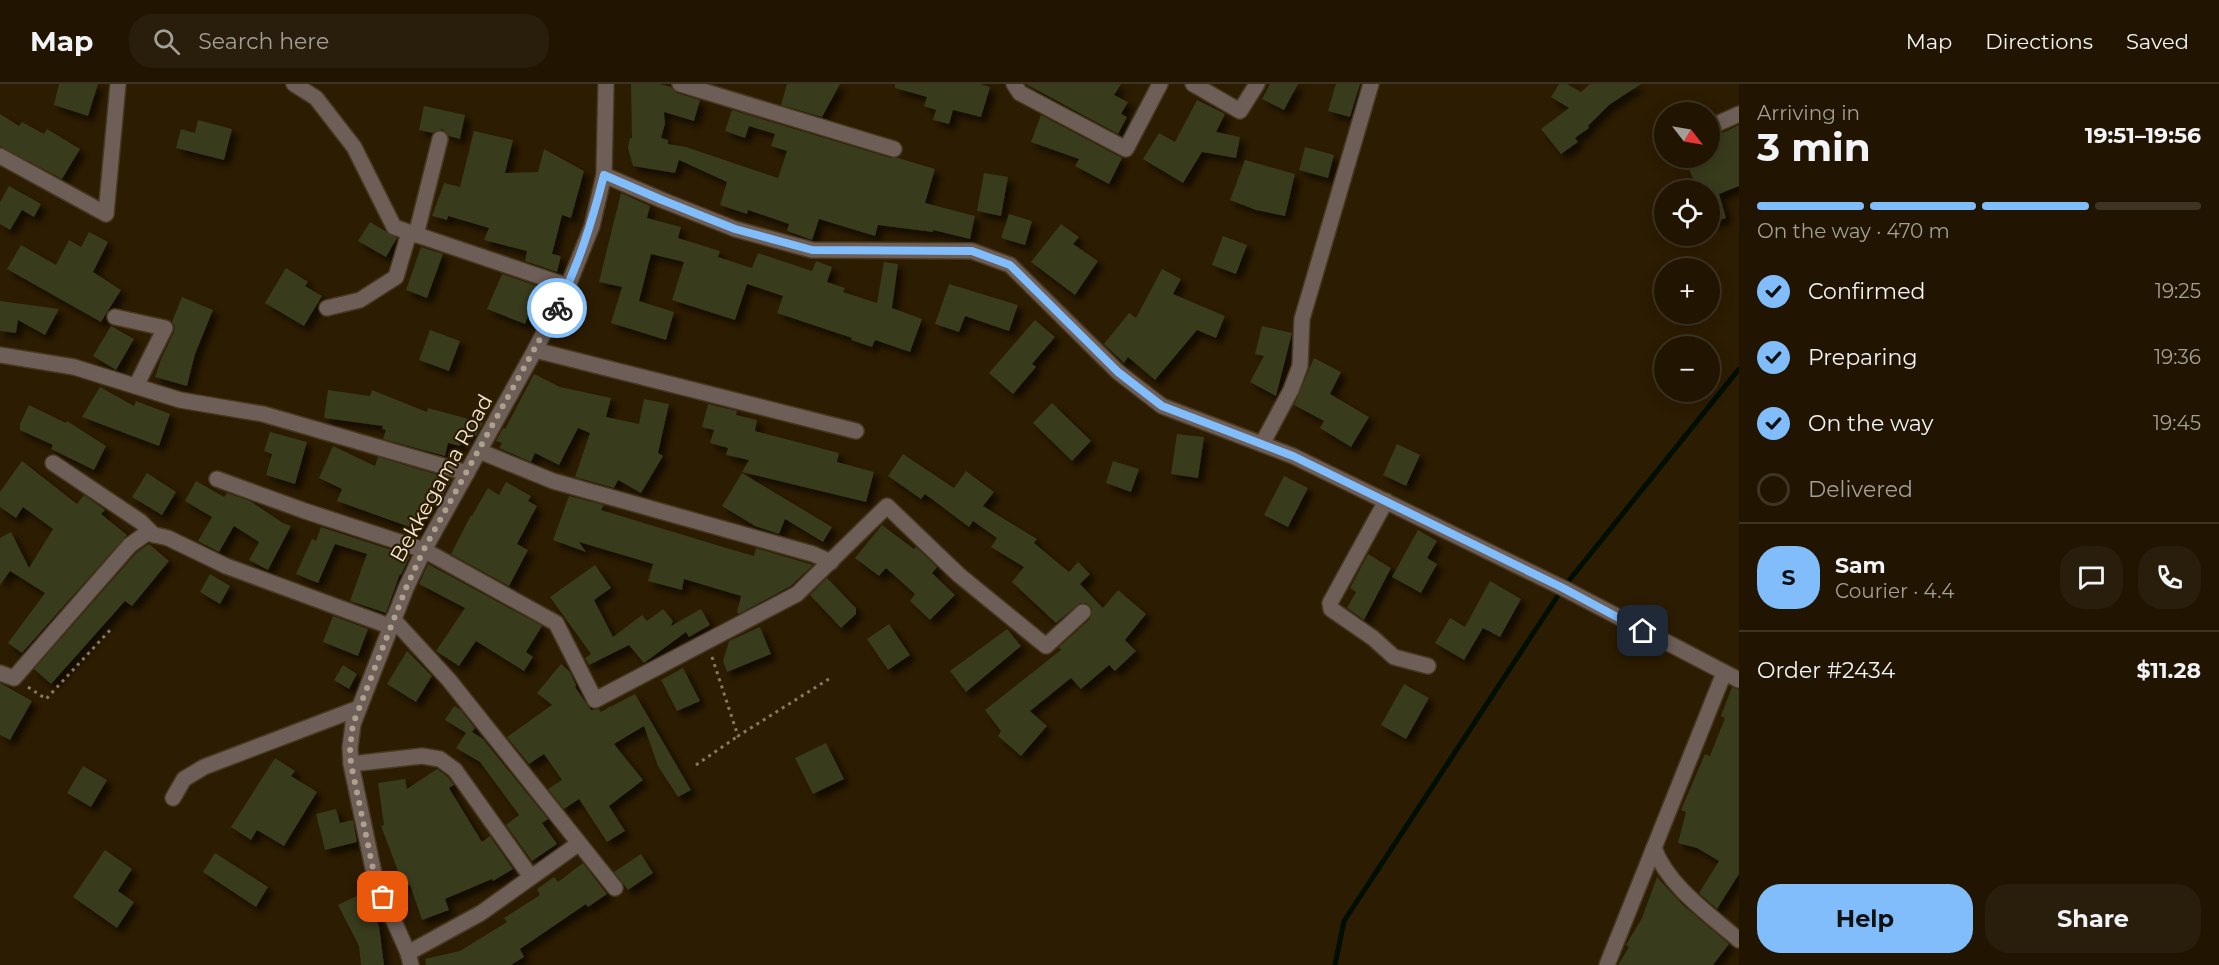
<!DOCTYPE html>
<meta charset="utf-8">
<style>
body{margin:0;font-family:Montserrat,sans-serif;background:#291e0b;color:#f1f3f6;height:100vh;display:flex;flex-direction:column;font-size:22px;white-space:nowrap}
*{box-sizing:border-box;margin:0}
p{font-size:20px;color:#a29f99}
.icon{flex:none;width:33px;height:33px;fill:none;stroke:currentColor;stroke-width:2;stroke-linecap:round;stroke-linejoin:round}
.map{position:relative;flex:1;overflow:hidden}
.drawer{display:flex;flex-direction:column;background:#211501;width:480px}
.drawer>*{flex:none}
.needle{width:39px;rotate:121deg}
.buttons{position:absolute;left:1654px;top:18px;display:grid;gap:12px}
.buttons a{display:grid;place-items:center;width:66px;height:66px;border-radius:50%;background:#211501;box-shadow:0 3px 15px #0003,0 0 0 2px #3e3423;font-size:30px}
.pin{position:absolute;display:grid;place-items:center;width:51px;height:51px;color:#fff;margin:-26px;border-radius:12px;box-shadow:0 3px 9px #0006}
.courier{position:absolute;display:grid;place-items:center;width:60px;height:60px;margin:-30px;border:4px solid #80bdfa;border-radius:50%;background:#fff;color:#222;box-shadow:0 2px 8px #0007}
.head em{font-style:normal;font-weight:700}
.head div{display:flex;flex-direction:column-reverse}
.head{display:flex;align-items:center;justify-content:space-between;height:102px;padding:0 18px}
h1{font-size:39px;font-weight:700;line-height:45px}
.bar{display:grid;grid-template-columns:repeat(4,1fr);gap:9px 6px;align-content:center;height:72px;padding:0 18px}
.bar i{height:8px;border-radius:4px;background:#3e3423}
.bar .current{background:#80bdfa}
.bar p{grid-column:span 4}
.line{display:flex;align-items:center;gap:15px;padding:0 18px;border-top:2px solid #3e3423}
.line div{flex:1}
.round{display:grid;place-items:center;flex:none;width:63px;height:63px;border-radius:24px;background:#291e0b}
ol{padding:0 18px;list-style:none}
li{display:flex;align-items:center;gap:18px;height:66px}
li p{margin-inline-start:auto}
li .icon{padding:6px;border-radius:50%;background:#80bdfa;color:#111;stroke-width:4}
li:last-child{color:#a29f99}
li i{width:33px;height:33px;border:3px solid #3e3423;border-radius:50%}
.cta{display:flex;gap:12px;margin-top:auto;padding:12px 18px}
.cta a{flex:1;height:69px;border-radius:24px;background:#80bdfa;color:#111;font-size:24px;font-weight:700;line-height:69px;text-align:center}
.cta a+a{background:#291e0b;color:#f1f3f6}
header{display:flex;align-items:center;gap:36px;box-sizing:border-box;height:84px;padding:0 30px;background:#211501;border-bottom:2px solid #3e3423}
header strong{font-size:28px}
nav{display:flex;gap:33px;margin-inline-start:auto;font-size:21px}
.search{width:420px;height:54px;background:#291e0b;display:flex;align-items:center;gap:15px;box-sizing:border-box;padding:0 21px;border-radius:24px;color:#a29f99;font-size:22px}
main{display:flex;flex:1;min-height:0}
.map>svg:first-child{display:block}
</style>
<header>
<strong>Map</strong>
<div class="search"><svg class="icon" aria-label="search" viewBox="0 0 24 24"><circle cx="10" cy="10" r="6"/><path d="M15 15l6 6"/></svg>Search here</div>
<nav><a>Map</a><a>Directions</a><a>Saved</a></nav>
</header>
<main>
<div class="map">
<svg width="1739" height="881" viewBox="0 0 1739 881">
<defs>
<filter id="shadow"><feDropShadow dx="5.5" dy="5.5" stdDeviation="3" flood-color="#0009"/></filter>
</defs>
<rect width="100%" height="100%" fill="#2c1c01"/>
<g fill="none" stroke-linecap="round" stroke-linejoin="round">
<!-- stream -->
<path stroke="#010e02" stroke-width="5" d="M1335,881L1344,837L1563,504L1739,285"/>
</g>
<!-- building -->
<g fill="#383b1c" filter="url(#shadow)">
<path d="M59,0H98L88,32L54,21Z"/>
<path d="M631,0H659L671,3L677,9L700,16L694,37L664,28L665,40L661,54L668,56V60L686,63L778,94L787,67L771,62L775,50L749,42L745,54L725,47L732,26L891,74H898L935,85L925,119L975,132L970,155L933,146V148L878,141L875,152L819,135L812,156L787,147L789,140L748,126L747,130L720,121L727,98L679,76L675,89L633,82L628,64L630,54H632Z"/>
<path d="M787,0H840L822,33L781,21Z"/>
<path d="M895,0H980L990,3L981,33L953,26L949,40L933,36L936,26L924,22L927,13L895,4Z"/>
<path d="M1026,0H1121L1114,11L1128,18L1121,30L1127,33L1118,50Z"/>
<path d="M1270,0H1298L1284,26L1262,15Z"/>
<path d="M1336,0H1360L1350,33L1328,27Z"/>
<path d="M1559,0H1567L1581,8L1590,0H1641L1609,21L1588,42L1589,44L1575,54L1578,58L1561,70L1541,45L1569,24L1551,13Z"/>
<path d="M1197,16L1225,30L1216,48L1240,53L1236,74L1202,68L1183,99L1143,75L1159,49L1175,58Z"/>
<path d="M424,22L465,31L460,55L449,52L442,45L433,49L419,46Z"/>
<path d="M0,30L19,42L22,38L44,50L47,45L80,65L62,95L0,62Z"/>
<path d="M1041,31L1122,74L1109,100L1075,82L1079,75L1031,58Z"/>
<path d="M198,36L232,45L224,76L176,64L181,45L195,49Z"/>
<path d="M1739,41V102L1719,110L1726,134L1710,139V106H1698L1684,74H1710V55Z"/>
<path d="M474,47L513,56L505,89L538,88L544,65L584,87L571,134L562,131L552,170L561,172L557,188L525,177L527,167L484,156L489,144L448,132L447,136L432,132L444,99L460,103Z"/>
<path d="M1305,63L1334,71L1328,94L1299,86Z"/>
<path d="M1245,76L1295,90L1285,132L1256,126L1230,116Z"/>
<path d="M984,89L1008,93L1001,132L977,127Z"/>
<path d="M9,102L41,120L34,133L22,126L10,146L0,140V118Z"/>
<path d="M621,109L650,122L647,134L681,143L678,154L720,167L718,173L752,184L758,169L812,187L816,177L832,183L827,198L845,204L843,208L877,219L884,178L898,180L892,224L922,235L910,268L875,256L872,263L851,256L852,254L777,229L783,212L747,200L735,236L672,216L684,178L651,170L639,217L674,228L666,256L611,239L622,203L599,198Z"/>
<path d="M1009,130L1032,137L1025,161L1001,154Z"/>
<path d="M370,138L397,154L386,173L358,157Z"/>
<path d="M1061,140L1079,153L1073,160L1098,177L1075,211L1031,178Z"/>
<path d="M89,148L108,158L93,188L121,206L101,238L7,185L21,161L56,181L69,156L81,163Z"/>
<path d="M1223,152L1247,161L1236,190L1212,181Z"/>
<path d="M421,163L443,170L427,214L406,206Z"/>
<path d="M286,184L308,198L305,202L322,212L304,242L265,219Z"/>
<path d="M1162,185L1181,195L1173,210L1225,232L1216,254L1197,246L1155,296L1128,273L1124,279L1104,260L1129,229L1136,234Z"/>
<path d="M502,190L540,203L525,240L487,225Z"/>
<path d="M949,200L1018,221L1009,247L965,232L959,248L935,240Z"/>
<path d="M182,213L213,226L195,270L187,302L155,293L161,275L174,248L175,243L172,238Z"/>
<path d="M0,217L59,225L45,251L18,236L16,249L0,247Z"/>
<path d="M1035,236L1055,253L1032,280L1036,283L1013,310L989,289Z"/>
<path d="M111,242L134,255L116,286L93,272Z"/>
<path d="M1262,242L1292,249L1276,312L1250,298L1264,272L1255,270Z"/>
<path d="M430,246L460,257L449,287L419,276Z"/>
<path d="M1314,274L1341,288L1330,310L1369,333L1351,363L1320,344L1324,337L1294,321Z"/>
<path d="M534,290L560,303L611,314L606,333L639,340L644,315L669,320L658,369L663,372L641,409L618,396L614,404L575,393L590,349L578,344L559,381L535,369L531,378L499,364L502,359L496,357L503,344L505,345Z"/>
<path d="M100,303L134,322L136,317L170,330L159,362L82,333Z"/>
<path d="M328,306L370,312L372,306L427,328L428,324L483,339L476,352L464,349L460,362L448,359L445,372L383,355L386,346L382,345L383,342L324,334Z"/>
<path d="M1052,319L1091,357L1072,377L1033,339Z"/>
<path d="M708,320L737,327L736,331L757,336L755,347L839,369L837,378L874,388L866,418L742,388L749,376L726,371L728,364L710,359L714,346L702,343Z"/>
<path d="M29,321L66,339L67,337L106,362L94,386L51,365L53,361L20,346V340Z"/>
<path d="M270,348L307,358L295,400L266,391L272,370L264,367Z"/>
<path d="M1177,350L1204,353L1198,394L1171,390Z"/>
<path d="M1397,360L1420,371L1406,402L1383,391Z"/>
<path d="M333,362L375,382L378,373L452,395L437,422L428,419L418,446L337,417L342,405L319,394Z"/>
<path d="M903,370L954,404L966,387L994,408L983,422L1037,455L1034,459L1069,488L1078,478L1090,490L1080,500L1103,524L1118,506L1146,530L1125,556L1136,567L1115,587L1109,581L1081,605L1071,594L1030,627L1047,642L1021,672L998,652L1001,647L985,626L1061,566L1059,563L1090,535L1092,525L1086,519H1080L1056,539L1012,498L1024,483L991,463L997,454L973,437L969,443L925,410L921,415L888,392Z"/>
<path d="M22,377L77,420L84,411L105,426L101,430L127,451L22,569L8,559L45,509L10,487L0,501V454L11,448L29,484L53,445L23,423L16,434L0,423V408Z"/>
<path d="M1113,377L1139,385L1131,408L1106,399Z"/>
<path d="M147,389L176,408L162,431L132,413Z"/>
<path d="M742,389L832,443L823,458L785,435L779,450L755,442L722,422Z"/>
<path d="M1284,392L1308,404L1288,443L1264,431Z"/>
<path d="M196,397L224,413L227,409L250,417L283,439L291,442L268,486L249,476L259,458L234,442L219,468L198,457L212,433L185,417Z"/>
<path d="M506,398L531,412L528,417L537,422L517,460L528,466L509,502L451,470L471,431L472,432L488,404L499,411Z"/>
<path d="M569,412L604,421L601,426L723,463L754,472L756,464L813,481L791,502L739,530L737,528L741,512L684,495L682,506L648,497L653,480L579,458L586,468L553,456Z"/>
<path d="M882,441L914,465L916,463L937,483L932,489L955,511L930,536L910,517L915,510L886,484L879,492L855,474Z"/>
<path d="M321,443L410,472L401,491L400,490L386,529L350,517L367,470L335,460L318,499L296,490L312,455L316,457Z"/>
<path d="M1418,446L1437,457L1427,474L1437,480L1421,509L1392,493Z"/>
<path d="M149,460L169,477L132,522L125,517L51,600L34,585L137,468Z"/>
<path d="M1368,470L1391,484L1364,536L1347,524L1356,508L1350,504Z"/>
<path d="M428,480L542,542L526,568L533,573L524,587L476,557L459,582L436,567L465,524L419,500Z"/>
<path d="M595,481L611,504L594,516L613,553L642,531L647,537L663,525L673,537L671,542L701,525L710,541L689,553L686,548L644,579L629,561L589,581L585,574L591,570L550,513Z"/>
<path d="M210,490L230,502L220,520L200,508Z"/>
<path d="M827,494L856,524V530L841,544L810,511Z"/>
<path d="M1490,497L1521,515L1500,553L1483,544L1464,576L1435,559L1450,534L1465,543Z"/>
<path d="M333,532L368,545L358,572L323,558Z"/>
<path d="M889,540L910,571L888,586L867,555Z"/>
<path d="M760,543L771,570L727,588L723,577L729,557Z"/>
<path d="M1007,545L1021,562L966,608L950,587Z"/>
<path d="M407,567L432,592L416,618L387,600Z"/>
<path d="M561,580L570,588L576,601L575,603L591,626L599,625L601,628L611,622L613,624L612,622L635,610L691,706L678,713L658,682L644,642L614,660L643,696L609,722L625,747L607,758L579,715L564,725L548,705L562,696L544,670L529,680L507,653L552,621L537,609Z"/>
<path d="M343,581L357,590L349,605L334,596Z"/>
<path d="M683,584L700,617L677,627L661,596Z"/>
<path d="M0,599L32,617L10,656L0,651Z"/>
<path d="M1404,600L1429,614L1406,655L1381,641Z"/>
<path d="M1732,603L1739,606V790L1717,825L1699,809L1719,777L1697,764L1678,759L1686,728L1681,726L1705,670L1710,672L1725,634L1721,632Z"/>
<path d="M454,622L461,626L475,644L472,648L483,655L548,735L542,739L557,760L532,777L506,741L519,731L480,678L456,664L466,649L445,636Z"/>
<path d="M826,659L844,695L813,710L795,674Z"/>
<path d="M275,674L295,687L291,692L317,708L284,762L257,746L251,756L231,743Z"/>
<path d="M83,682L107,696L91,723L67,709Z"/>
<path d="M437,685L448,693L454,701L449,704L482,758L490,752L513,785L493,797L492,795L445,815L449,826L422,836L410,801L404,803L381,742L384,741L378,699L405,695L407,705Z"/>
<path d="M336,725L340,739L353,736L357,758L325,766L316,730Z"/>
<path d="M105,766L132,785L118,807L134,818L117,844L73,813Z"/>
<path d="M215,769L268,803L256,823L203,788Z"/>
<path d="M641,770L653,789L628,806L614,788Z"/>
<path d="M583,779L607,810L588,823L586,820L520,865L524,873L511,881H426L425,875L460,867L507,838L504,834L540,811L537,805L554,793L558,798Z"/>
<path d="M1657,793L1684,822L1729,860L1713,881H1618L1629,863L1626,861L1642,834Z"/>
<path d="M363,809L379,842L384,881H361L359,862L338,821Z"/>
</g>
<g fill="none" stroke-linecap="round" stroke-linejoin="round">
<defs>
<g id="minor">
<path d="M294,0L316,14L354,63L394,143L568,202"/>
<path d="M680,0L894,65"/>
<path d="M1014,0L1020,9L1126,65L1160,0"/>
<path d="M1193,0L1240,27L1257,0"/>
<path d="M1710,43L1739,30"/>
<path d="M0,72L106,130L118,0"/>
<path d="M604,91L662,116L735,145L812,166L972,167L1010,181L1118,288L1162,322L1293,372L1563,504L1739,596"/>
<path d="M416,151L440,55"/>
<path d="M327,224L360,216L396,193L409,149"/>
<path d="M115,233L165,244L136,302"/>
<path d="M535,266L856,347"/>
<path d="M0,271L74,283L180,316L263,330L467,389"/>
<path d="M1262,360L1291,306L1300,282L1302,235L1371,0"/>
<path d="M479,367L553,397L813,470L831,478"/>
<path d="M53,379L141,438L154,451"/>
<path d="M217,395L305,427L424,466L556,539L595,616L797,510L887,422L959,491L1046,562L1083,528"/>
<path d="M1386,417L1330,519L1331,525L1373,554L1394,573L1428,582"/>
<path d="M393,535L449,596L615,804"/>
<path d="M0,589L14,594L130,461L147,449L168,454L226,482L389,542"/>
<path d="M351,680L422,672L440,675L455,686L531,793"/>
<path d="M173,714L184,695L204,683L359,624"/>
<path d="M1654,764C1668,802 1709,830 1739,856"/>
<path d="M408,869L481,829L578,760"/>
<path d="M411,881L408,869L375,794L351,680L350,664L353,640L406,504L424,466L535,266L568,202L592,142L604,91L606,0"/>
<path d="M1607,881L1724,589"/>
</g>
</defs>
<!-- minor casing -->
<use href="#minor" stroke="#48381f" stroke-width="18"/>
<!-- path -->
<g stroke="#867862" stroke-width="3" stroke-dasharray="3 4.5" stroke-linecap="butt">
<path d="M712,573L738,652L832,593"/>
<path d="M28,603L46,615L111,545"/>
<path d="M696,681L738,652"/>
</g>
<!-- minor -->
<use href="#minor" stroke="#6d5e57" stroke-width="15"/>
</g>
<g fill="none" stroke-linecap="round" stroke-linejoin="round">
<!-- done -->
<path stroke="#ada08c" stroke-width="6" stroke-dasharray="0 10.8" d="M383,813L375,794L351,680L350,664L353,640L406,504L424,465L557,224"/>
<!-- route -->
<path stroke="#80bdfa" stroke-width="8" d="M557,224C579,180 592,138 604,91L662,116L735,145L812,166L972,167L1010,181L1118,288L1162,322L1293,372L1563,504L1643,547"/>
</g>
<g text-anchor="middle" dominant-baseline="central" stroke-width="4.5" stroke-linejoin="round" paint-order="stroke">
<!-- street labels -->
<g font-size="21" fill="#f2e7d7" stroke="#2c1c01">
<text transform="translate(441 394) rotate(-61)">Bekkegama Road</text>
</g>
</g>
</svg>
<div class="buttons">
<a><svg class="needle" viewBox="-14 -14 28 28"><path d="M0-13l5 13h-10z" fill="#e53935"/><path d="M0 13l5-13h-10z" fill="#a29f99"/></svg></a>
<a><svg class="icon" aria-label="locate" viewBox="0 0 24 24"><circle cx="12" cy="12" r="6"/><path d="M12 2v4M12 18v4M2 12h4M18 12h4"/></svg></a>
<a>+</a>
<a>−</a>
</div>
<div class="pin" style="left:383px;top:813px;background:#ea580c"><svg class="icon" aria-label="bag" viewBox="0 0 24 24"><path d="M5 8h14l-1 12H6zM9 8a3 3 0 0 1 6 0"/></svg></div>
<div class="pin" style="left:1643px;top:547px;background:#1f2937"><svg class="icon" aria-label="home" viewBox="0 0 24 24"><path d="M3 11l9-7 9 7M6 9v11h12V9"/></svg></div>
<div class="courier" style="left:557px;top:224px"><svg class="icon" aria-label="bike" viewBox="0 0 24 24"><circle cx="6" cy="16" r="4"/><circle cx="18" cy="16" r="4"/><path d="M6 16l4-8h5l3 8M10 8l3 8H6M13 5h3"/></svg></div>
</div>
<section class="drawer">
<div class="head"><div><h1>3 min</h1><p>Arriving in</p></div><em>19:51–19:56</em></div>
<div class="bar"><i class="current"></i><i class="current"></i><i class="current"></i><i></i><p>On the way · 470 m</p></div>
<ol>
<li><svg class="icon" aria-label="check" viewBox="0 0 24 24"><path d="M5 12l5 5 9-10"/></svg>Confirmed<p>19:25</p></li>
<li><svg class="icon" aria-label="check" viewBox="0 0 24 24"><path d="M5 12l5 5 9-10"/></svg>Preparing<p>19:36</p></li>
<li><svg class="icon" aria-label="check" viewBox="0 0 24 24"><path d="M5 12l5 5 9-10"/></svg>On the way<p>19:45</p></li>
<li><i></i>Delivered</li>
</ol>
<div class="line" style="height:108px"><b class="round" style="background:#80bdfa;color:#111">S</b><div><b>Sam</b><p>Courier · 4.4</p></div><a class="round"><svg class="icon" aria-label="chat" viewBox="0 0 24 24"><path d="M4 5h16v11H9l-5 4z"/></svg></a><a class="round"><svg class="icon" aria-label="phone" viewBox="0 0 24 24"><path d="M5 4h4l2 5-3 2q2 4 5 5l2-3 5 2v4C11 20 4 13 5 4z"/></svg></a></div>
<div class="line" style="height:78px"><div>Order #2434</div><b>$11.28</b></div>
<div class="cta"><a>Help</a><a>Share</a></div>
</section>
</main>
